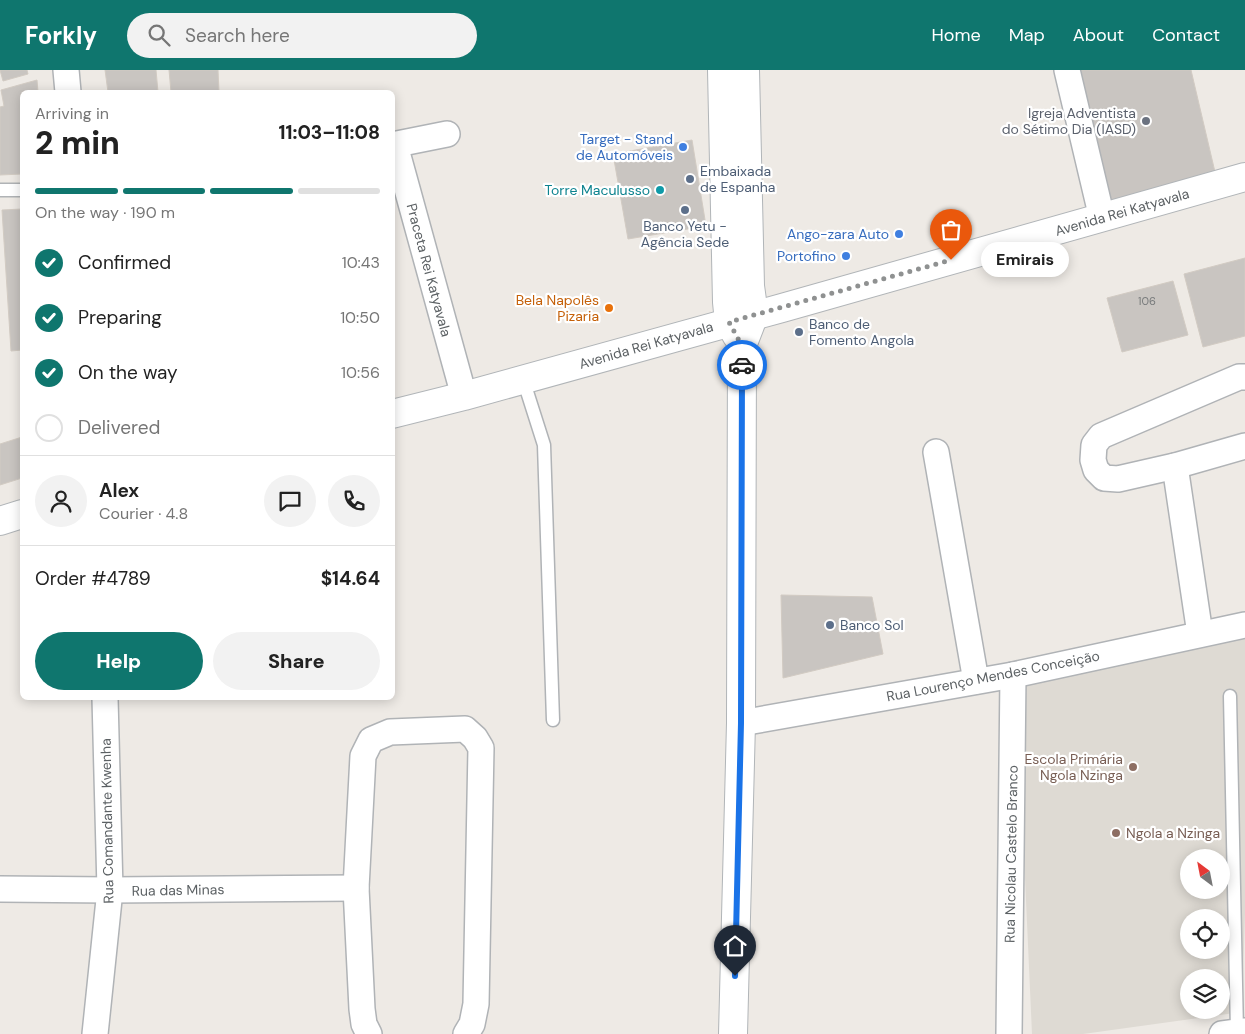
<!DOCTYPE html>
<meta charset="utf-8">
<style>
body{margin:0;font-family:"DM Sans",sans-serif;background:#f2f2f2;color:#222;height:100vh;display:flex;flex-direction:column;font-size:19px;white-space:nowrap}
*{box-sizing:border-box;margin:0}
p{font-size:16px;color:#767676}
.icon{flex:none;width:28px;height:28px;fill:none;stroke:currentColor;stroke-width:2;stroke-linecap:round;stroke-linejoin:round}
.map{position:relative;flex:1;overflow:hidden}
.side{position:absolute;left:20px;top:20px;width:375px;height:610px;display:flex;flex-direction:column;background:#fff;border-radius:8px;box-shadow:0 2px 12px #0003}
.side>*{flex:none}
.needle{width:32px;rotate:328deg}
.controls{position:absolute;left:1180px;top:779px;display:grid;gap:10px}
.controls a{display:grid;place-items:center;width:50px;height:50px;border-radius:50%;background:#fff;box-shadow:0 2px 12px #0003;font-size:25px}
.pin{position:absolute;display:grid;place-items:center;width:42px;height:42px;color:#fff;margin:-51px -21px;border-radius:50% 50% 50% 0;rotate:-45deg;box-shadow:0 0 5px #0007}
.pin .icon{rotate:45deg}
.courier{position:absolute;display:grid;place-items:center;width:50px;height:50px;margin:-25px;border:4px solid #1a73e8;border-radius:50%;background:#fff;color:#222;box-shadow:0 1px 6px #0007}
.bubble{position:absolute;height:35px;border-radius:18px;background:#fff;box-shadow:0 2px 12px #0003;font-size:16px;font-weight:800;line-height:35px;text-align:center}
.summary em{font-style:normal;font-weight:800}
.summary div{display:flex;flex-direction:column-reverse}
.summary{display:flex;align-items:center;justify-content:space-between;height:85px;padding:0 15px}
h1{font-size:32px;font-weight:800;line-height:38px}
.bar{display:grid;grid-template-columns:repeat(4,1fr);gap:8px 5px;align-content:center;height:60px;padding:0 15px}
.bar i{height:6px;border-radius:4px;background:#e0e0e0}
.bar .active{background:#0f766e}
.bar p{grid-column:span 4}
.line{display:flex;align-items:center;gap:12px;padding:0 15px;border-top:1px solid #e0e0e0}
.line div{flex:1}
.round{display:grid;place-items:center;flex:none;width:52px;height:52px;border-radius:26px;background:#f2f2f2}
ol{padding:0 15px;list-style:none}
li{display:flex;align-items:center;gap:15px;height:55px}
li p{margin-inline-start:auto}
li .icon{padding:5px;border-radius:50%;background:#0f766e;color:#fff;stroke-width:4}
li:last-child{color:#767676}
li i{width:28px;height:28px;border:2px solid #e0e0e0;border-radius:50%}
.cta{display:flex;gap:10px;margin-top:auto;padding:10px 15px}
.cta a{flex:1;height:58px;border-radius:30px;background:#0f766e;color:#fff;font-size:20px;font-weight:800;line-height:58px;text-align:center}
.cta a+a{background:#f2f2f2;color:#222}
header{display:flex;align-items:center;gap:30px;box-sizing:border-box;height:70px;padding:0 25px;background:#0f766e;color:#fff}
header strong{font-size:24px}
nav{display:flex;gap:28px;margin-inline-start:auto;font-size:18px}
.search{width:350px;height:45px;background:#f2f2f2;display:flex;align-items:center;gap:12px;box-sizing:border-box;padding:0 18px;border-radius:28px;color:#767676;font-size:19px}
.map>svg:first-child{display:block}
</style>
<header>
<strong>Forkly</strong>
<div class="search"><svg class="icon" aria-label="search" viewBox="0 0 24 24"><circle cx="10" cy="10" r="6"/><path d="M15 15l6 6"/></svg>Search here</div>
<nav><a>Home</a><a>Map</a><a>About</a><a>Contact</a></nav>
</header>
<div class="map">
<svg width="1245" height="964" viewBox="0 0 1245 964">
<rect width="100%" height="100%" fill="#eeeae5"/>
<!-- education -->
<path fill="#dedad3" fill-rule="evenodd" d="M1245,556V843L1242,942L1083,964H1032L1016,607ZM1189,788H1221V820H1189ZM1189,848H1221V880H1189ZM1189,908H1221V940H1189Z"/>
<!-- building -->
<g fill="#c9c5c1" stroke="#d2cbc3">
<path d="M0,0H27L28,4L3,11Z"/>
<path d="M105,0H156L158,22H108Z"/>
<path d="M169,0H218L219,22H171Z"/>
<path d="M1076,0H1191L1215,102L1111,132Z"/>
<path d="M37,10L38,22H22V104L0,105V37L4,36L1,20Z"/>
<path d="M692,70L706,156L628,169L613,84Z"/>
<path d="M22,139V280L11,281L2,140Z"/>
<path d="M1245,188V266L1203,277L1184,204Z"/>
<path d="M1173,211L1188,265L1122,282L1107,228Z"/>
<path d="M22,367V408L0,415V374Z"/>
<path d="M781,525L872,527L883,584L783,608Z"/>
</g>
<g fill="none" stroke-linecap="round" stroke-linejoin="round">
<defs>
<g id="lane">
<path d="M0,120H22"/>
<path d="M523,309L544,375L553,650"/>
<path d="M1230,626L1237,962"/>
</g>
<g id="street">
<path d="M66,0L68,22"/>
<path d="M1067,0L1102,148"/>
<path d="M392,75L447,64"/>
<path d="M395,75L464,326"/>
<path d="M1245,307H1239L1101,366L1094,375L1093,390L1096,400L1104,408L1118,409L1175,396L1245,376"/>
<path d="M936,382L976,611"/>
<path d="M1175,396L1200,564"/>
<path d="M741,653L1013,605L1245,555"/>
<path d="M0,819L110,820L356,818"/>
<path d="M95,964L110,820L105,628"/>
<path d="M369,964L364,954L362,939L356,818L363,686L371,670L390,662L465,659L475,668L481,678L476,934L472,954L466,964"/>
<path d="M1009,964L1013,605"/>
<path d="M1222,964L1245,961"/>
</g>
<g id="secondary">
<path d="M722,0L727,232L729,252L737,266"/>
<path d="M392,344L464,326L782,238L1245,107"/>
<path d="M0,451L22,444"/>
<path d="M733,964L741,653L742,276L754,245L750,216L745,0"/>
</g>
</defs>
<!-- lane casing -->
<use href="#lane" stroke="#b0b3b6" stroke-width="15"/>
<!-- street casing -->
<use href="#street" stroke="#b0b3b6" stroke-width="28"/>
<!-- secondary casing -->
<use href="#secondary" stroke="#b1b5b8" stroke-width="30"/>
<!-- lane -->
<use href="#lane" stroke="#fff" stroke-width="12"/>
<!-- street -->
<use href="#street" stroke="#fff" stroke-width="25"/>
<!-- secondary -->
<use href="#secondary" stroke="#fff" stroke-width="28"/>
</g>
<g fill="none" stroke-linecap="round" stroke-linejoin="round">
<!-- done -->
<path stroke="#8f9191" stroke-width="5" stroke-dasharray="0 9" d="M742,295V276L729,252L951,190"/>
<!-- route -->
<path stroke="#1a73e8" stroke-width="6" d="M735,906L741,653L742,295"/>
</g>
<!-- markers -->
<circle fill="#6b7280" stroke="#fff" stroke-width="2" cx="1146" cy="51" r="5"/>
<g fill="#3f7fe0" stroke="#fff" stroke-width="2">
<circle cx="683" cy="77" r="5"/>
<circle cx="899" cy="164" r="5"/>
<circle cx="846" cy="186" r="5"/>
</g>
<g fill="#5c6f8a" stroke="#fff" stroke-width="2">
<circle cx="690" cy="109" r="5"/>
<circle cx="685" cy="140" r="5"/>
<circle cx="799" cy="262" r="5"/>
<circle cx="830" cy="555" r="5"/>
</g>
<circle fill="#0f9aa8" stroke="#fff" stroke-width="2" cx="660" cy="120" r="5"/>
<circle fill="#e8710a" stroke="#fff" stroke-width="2" cx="609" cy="238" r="5"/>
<g fill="#8d6e63" stroke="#fff" stroke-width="2">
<circle cx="1133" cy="697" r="5"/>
<circle cx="1116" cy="763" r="5"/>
</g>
<g text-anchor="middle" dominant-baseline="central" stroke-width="4.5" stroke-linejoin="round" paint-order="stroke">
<!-- number labels -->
<g font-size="11" fill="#777a7b">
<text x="1147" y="231">106</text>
</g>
<!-- worship labels -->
<g font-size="14" fill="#5b616d" stroke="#fff" text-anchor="end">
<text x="1136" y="43">Igreja Adventista<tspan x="1136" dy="16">do Sétimo Dia (IASD)</tspan></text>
</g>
<!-- shop labels -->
<g font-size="14" fill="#366cbe" stroke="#fff" text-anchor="end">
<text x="673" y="69">Target - Stand<tspan x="673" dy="16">de Automóveis</tspan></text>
<text x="889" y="164">Ango-zara Auto</text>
<text x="836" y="186">Portofino</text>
</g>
<!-- service labels -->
<g font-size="14" fill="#4e5e75" stroke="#fff" text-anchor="start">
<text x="700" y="101">Embaixada<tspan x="700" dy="16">de Espanha</tspan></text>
<text x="685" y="156" text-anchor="middle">Banco Yetu -<tspan x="685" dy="16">Agência Sede</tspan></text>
<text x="809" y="254">Banco de<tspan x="809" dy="16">Fomento Angola</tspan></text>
<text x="840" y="555">Banco Sol</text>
</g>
<!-- culture labels -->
<g font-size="14" fill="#0d838f" stroke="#fff" text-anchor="end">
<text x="650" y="120">Torre Maculusso</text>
</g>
<!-- street labels -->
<g font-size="14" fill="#5c6164" stroke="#fff">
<text transform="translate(1122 142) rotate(-16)">Avenida Rei Katyavala</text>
<text transform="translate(429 200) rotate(75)">Praceta Rei Katyavala</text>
<text transform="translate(646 275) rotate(-16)">Avenida Rei Katyavala</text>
<text transform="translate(993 606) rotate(-11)">Rua Lourenço Mendes Conceição</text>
<text transform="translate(107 751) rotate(-91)">Rua Comandante Kwenha</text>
<text transform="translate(1011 784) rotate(-89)">Rua Nicolau Castelo Branco</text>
<text transform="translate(178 820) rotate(-1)">Rua das Minas</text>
</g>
<!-- food labels -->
<g font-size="14" fill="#c56008" stroke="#fff" text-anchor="end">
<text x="599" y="230">Bela Napolês<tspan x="599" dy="16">Pizaria</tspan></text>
</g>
<!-- education labels -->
<g font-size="14" fill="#785e54" stroke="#fff" text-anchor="end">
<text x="1123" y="689">Escola Primária<tspan x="1123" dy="16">Ngola Nzinga</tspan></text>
<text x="1126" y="763" text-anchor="start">Ngola a Nzinga</text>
</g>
</g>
</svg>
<div class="controls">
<a><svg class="needle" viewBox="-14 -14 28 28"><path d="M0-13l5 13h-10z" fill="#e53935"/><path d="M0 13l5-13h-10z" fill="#767676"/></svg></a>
<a><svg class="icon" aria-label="locate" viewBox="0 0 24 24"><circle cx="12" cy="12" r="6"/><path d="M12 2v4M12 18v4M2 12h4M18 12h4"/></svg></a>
<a><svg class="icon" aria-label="layers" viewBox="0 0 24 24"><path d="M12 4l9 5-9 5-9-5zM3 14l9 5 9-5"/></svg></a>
</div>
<div class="pin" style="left:951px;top:190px;background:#ea580c"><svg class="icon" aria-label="bag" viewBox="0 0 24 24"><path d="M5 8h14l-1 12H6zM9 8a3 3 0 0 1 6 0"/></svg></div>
<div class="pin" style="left:735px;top:906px;background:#1f2937"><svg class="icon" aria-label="home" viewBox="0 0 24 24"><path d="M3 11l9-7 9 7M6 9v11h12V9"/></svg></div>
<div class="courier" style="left:742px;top:295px"><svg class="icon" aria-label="car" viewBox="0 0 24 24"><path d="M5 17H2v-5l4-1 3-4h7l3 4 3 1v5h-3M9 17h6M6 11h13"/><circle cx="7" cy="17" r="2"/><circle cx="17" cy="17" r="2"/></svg></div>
<div class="bubble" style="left:981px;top:172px;width:88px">Emirais</div>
<section class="side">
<div class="summary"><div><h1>2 min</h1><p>Arriving in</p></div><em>11:03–11:08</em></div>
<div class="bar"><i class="active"></i><i class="active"></i><i class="active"></i><i></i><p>On the way · 190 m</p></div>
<ol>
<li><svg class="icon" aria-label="check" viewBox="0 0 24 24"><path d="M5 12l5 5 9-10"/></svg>Confirmed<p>10:43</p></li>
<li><svg class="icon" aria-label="check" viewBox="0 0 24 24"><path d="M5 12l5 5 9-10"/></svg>Preparing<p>10:50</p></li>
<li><svg class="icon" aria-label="check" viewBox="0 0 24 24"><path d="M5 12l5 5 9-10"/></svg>On the way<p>10:56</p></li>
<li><i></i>Delivered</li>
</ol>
<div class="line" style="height:90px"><a class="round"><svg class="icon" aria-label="person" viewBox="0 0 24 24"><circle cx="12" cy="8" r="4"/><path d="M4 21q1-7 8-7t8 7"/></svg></a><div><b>Alex</b><p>Courier · 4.8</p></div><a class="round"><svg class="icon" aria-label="chat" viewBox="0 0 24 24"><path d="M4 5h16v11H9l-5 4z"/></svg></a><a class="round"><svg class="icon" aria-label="phone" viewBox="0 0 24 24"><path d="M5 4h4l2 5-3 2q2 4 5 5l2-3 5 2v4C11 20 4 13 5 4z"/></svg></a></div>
<div class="line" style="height:65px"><div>Order #4789</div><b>$14.64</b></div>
<div class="cta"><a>Help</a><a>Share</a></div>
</section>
</div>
